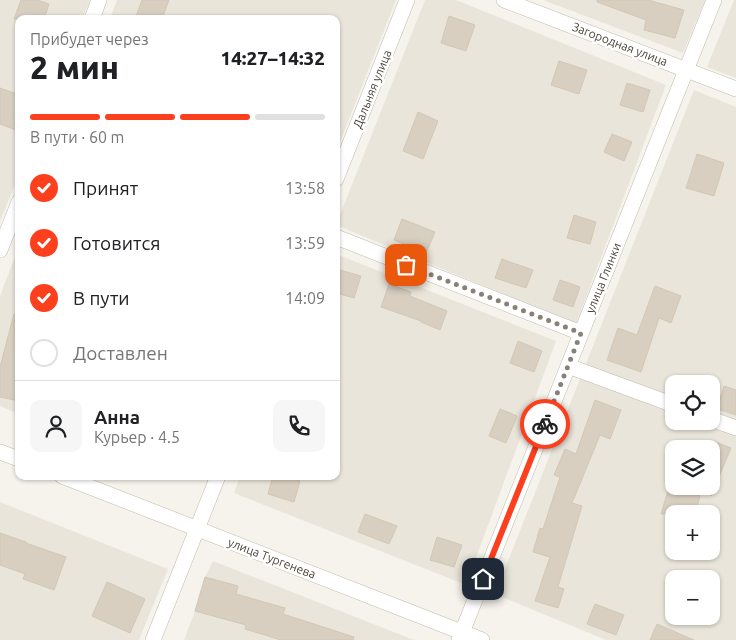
<!DOCTYPE html>
<html lang="ru">
<meta charset="utf-8">
<style>
body{margin:0;font-family:Ubuntu,sans-serif;background:#f6f6f6;color:#202124;height:100vh;display:flex;flex-direction:column;font-size:19px;white-space:nowrap}
*{box-sizing:border-box;margin:0}
p{font-size:16px;color:#757577}
.icon{flex:none;width:28px;height:28px;fill:none;stroke:currentColor;stroke-width:2;stroke-linecap:round;stroke-linejoin:round}
.map{position:relative;flex:1;overflow:hidden}
.panel{position:absolute;left:15px;top:15px;width:325px;height:465px;display:flex;flex-direction:column;background:#fff;border-radius:10px;box-shadow:0 1px 4px #0004}
.panel>*{flex:none}
.tools{position:absolute;left:665px;top:375px;display:grid;gap:10px}
.tools a{display:grid;place-items:center;width:55px;height:55px;border-radius:10px;background:#fff;box-shadow:0 1px 4px #0004;font-size:25px}
.pin{position:absolute;display:grid;place-items:center;width:42px;height:42px;color:#fff;margin:-21px;border-radius:10px;box-shadow:0 2px 8px #0006}
.courier{position:absolute;display:grid;place-items:center;width:50px;height:50px;margin:-25px;border:4px solid #fc3f1d;border-radius:50%;background:#fff;color:#222;box-shadow:0 1px 6px #0007}
.head em{font-style:normal;font-weight:800}
.head div{display:flex;flex-direction:column-reverse}
.head{display:flex;align-items:center;justify-content:space-between;height:85px;padding:0 15px}
h1{font-size:32px;font-weight:800;line-height:38px}
.bar{display:grid;grid-template-columns:repeat(4,1fr);gap:8px 5px;align-content:center;height:60px;padding:0 15px}
.bar i{height:6px;border-radius:4px;background:#e0e0e0}
.bar .active{background:#fc3f1d}
.bar p{grid-column:span 4}
.line{display:flex;align-items:center;gap:12px;padding:0 15px;border-top:1px solid #e0e0e0}
.line div{flex:1}
.round{display:grid;place-items:center;flex:none;width:52px;height:52px;border-radius:10px;background:#f6f6f6}
ol{padding:0 15px;list-style:none}
li{display:flex;align-items:center;gap:15px;height:55px}
li p{margin-inline-start:auto}
li .icon{padding:5px;border-radius:50%;background:#fc3f1d;color:#fff;stroke-width:4}
li:last-child{color:#757577}
li i{width:28px;height:28px;border:2px solid #e0e0e0;border-radius:50%}
.map>svg:first-child{display:block}
</style>
<div class="map">
<svg width="736" height="640" viewBox="0 0 736 640">
<rect width="100%" height="100%" fill="#f6f3ec"/>
<!-- residential -->
<g fill="#eae5da" fill-rule="evenodd">
<path d="M0,0H90L82,19H19V175L0,221Z"/>
<path d="M117,0H396L336,152V19H110Z"/>
<path d="M425,0H456L666,85L576,324L336,225Z"/>
<path d="M543,0H705L683,53Z"/>
<path d="M734,0H736V78L707,67Z"/>
<path d="M694,90L736,107V640H606L495,594ZM674,384H711V421H674ZM674,449H711V486H674ZM674,514H711V551H674ZM674,579H711V616H674Z"/>
<path d="M19,246V414L0,406V296Z"/>
<path d="M336,254L556,341L466,585L234,493L240,476H336Z"/>
<path d="M0,502L168,569L139,640H0Z"/>
<path d="M213,561L414,640H184L195,611L205,577Z"/>
</g>
<!-- building -->
<g fill="#d8cfc1" stroke="#d3c7b4">
<path d="M21,0H37L49,4L44,19H14Z"/>
<path d="M142,0H169L162,19H135Z"/>
<path d="M597,0H648L684,10L675,38L644,30L646,20L597,2Z"/>
<path d="M449,16L475,25L466,51L441,43Z"/>
<path d="M559,61L587,70L579,94L551,85Z"/>
<path d="M627,83L650,90L643,112L620,105Z"/>
<path d="M0,88L19,95V122L16,130L0,124Z"/>
<path d="M418,112L438,121L423,159L403,151Z"/>
<path d="M612,134L632,142L624,161L604,152Z"/>
<path d="M697,154L724,163L714,196L686,188Z"/>
<path d="M574,215L596,222L590,244L567,238Z"/>
<path d="M402,219L435,232L426,253L394,240Z"/>
<path d="M502,259L533,270L526,288L495,278Z"/>
<path d="M340,270L361,276L354,298L336,293V281Z"/>
<path d="M560,280L580,287L573,307L553,300Z"/>
<path d="M389,284L411,292L410,296L447,311L440,330L421,322V321L381,307Z"/>
<path d="M655,286L681,296L671,323L659,318L641,372L607,360L618,328L637,335Z"/>
<path d="M14,314H19V401L0,397V367Z"/>
<path d="M518,341L542,351L534,372L510,363Z"/>
<path d="M724,386L736,390V415L717,409Z"/>
<path d="M595,400L621,410L610,439L600,435L572,503L582,506L558,587L564,589L558,608L535,601L550,557L533,552L540,528L543,529L560,477L554,475L565,449L576,454Z"/>
<path d="M500,409L517,416L506,443L489,436Z"/>
<path d="M711,440L731,448L711,496Z"/>
<path d="M273,476H284L300,481L294,502L268,494Z"/>
<path d="M669,487L700,496L695,514H661Z"/>
<path d="M365,514L397,526L389,544L358,532Z"/>
<path d="M0,533L26,542V543L66,557L54,590L23,579L25,574L0,565Z"/>
<path d="M437,537L462,545L454,567L430,560Z"/>
<path d="M205,577L238,586L236,594L285,608L283,614L354,637L353,640H281L245,629L246,625L195,611Z"/>
<path d="M107,582L145,599L130,633L92,616Z"/>
<path d="M595,604L624,615L616,635L587,624Z"/>
<path d="M657,624L694,640H650Z"/>
</g>
<g fill="none" stroke-linecap="round" stroke-linejoin="round">
<defs>
<g id="minor">
<path d="M504,0L736,89"/>
<path d="M92,19L99,0"/>
<path d="M336,179L407,0"/>
<path d="M336,237L581,333"/>
<path d="M0,250L19,202"/>
<path d="M568,366L674,405"/>
<path d="M711,419L736,428"/>
<path d="M0,452L19,459"/>
<path d="M62,476L482,640"/>
<path d="M153,640L218,476"/>
<path d="M459,640L714,0"/>
</g>
</defs>
<!-- minor casing -->
<use href="#minor" stroke="#c2bbae" stroke-width="16"/>
<!-- minor -->
<use href="#minor" stroke="#fff" stroke-width="15"/>
</g>
<g fill="none" stroke-linecap="round" stroke-linejoin="round">
<!-- done -->
<path stroke="#878178" stroke-width="5" stroke-dasharray="0 9" d="M406,265L581,333L545,424"/>
<!-- route -->
<path stroke="#fc3f1d" stroke-width="6" d="M483,579L545,424"/>
</g>
<g text-anchor="middle" dominant-baseline="central" stroke-width="5" stroke-linejoin="round" paint-order="stroke">
<!-- street labels -->
<g font-size="12" fill="#4b4439" stroke="#fff">
<text transform="translate(620 44) rotate(21)">Загородная улица</text>
<text transform="translate(372 89) rotate(-68)">Дальняя улица</text>
<text transform="translate(603 278) rotate(-68)">улица Глинки</text>
<text transform="translate(272 558) rotate(21)">улица Тургенева</text>
</g>
</g>
</svg>
<div class="tools">
<a><svg class="icon" aria-label="locate" viewBox="0 0 24 24"><circle cx="12" cy="12" r="6"/><path d="M12 2v4M12 18v4M2 12h4M18 12h4"/></svg></a>
<a><svg class="icon" aria-label="layers" viewBox="0 0 24 24"><path d="M12 4l9 5-9 5-9-5zM3 14l9 5 9-5"/></svg></a>
<a>+</a>
<a>−</a>
</div>
<div class="pin" style="left:406px;top:265px;background:#ea580c"><svg class="icon" aria-label="bag" viewBox="0 0 24 24"><path d="M5 8h14l-1 12H6zM9 8a3 3 0 0 1 6 0"/></svg></div>
<div class="pin" style="left:483px;top:579px;background:#1f2937"><svg class="icon" aria-label="home" viewBox="0 0 24 24"><path d="M3 11l9-7 9 7M6 9v11h12V9"/></svg></div>
<div class="courier" style="left:545px;top:424px"><svg class="icon" aria-label="bike" viewBox="0 0 24 24"><circle cx="6" cy="16" r="4"/><circle cx="18" cy="16" r="4"/><path d="M6 16l4-8h5l3 8M10 8l3 8H6M13 5h3"/></svg></div>
<section class="panel">
<div class="head"><div><h1>2 мин</h1><p>Прибудет через</p></div><em>14:27–14:32</em></div>
<div class="bar"><i class="active"></i><i class="active"></i><i class="active"></i><i></i><p>В пути · 60 m</p></div>
<ol>
<li><svg class="icon" aria-label="check" viewBox="0 0 24 24"><path d="M5 12l5 5 9-10"/></svg>Принят<p>13:58</p></li>
<li><svg class="icon" aria-label="check" viewBox="0 0 24 24"><path d="M5 12l5 5 9-10"/></svg>Готовится<p>13:59</p></li>
<li><svg class="icon" aria-label="check" viewBox="0 0 24 24"><path d="M5 12l5 5 9-10"/></svg>В пути<p>14:09</p></li>
<li><i></i>Доставлен</li>
</ol>
<div class="line" style="height:90px"><a class="round"><svg class="icon" aria-label="person" viewBox="0 0 24 24"><circle cx="12" cy="8" r="4"/><path d="M4 21q1-7 8-7t8 7"/></svg></a><div><b>Анна</b><p>Курьер · 4.5</p></div><a class="round"><svg class="icon" aria-label="phone" viewBox="0 0 24 24"><path d="M5 4h4l2 5-3 2q2 4 5 5l2-3 5 2v4C11 20 4 13 5 4z"/></svg></a></div>
</section>
</div>
